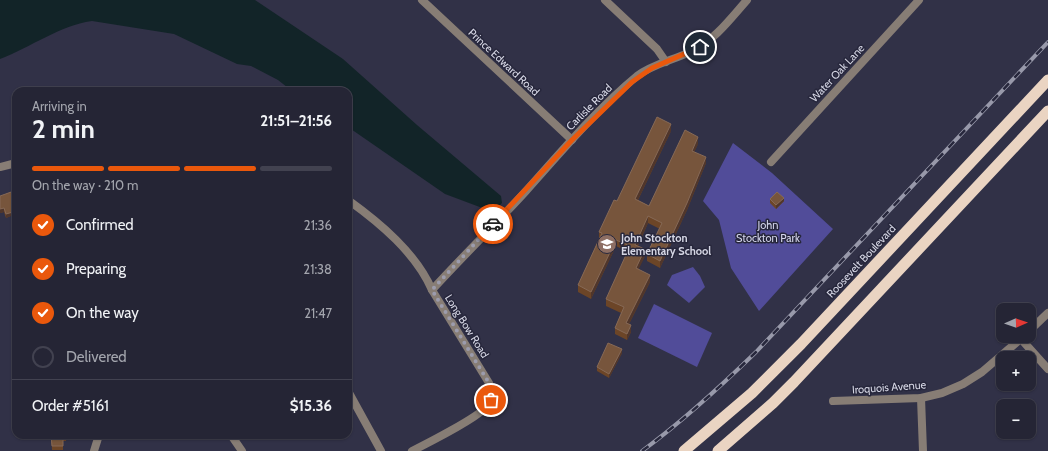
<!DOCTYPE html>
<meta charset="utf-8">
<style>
body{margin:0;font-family:Cabin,sans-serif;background:#313141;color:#f1f3f6;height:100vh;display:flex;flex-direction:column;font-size:15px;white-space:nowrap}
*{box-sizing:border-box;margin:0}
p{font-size:13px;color:#a3a5ad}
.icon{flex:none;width:22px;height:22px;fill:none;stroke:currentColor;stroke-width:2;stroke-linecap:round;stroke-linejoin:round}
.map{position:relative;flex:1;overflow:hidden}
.details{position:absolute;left:12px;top:87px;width:340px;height:352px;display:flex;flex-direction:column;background:#252535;border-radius:12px;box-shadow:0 1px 3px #0004,0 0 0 1px #424250}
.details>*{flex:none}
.needle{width:26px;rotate:88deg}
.tools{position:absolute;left:996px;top:303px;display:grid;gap:8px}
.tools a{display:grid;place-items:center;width:40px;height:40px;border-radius:8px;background:#252535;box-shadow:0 1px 3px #0004,0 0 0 1px #424250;font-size:20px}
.pin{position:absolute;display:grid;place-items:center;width:34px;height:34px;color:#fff;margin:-17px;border:2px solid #fff;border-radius:50%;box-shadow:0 1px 4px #0007}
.courier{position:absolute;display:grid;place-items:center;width:40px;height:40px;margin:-20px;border:3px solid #ea580c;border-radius:50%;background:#fff;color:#222;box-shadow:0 1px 5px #0007}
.head em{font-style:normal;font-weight:800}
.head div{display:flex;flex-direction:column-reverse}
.head{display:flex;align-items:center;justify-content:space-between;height:68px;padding:0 20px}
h1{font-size:26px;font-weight:800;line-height:30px}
.bar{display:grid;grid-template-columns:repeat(4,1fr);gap:6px 4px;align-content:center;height:48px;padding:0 20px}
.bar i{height:5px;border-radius:3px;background:#424250}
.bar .current{background:#ea580c}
.bar p{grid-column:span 4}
.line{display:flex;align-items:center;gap:10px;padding:0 20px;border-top:1px solid #424250}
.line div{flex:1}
ol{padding:0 20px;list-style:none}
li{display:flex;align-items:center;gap:12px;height:44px}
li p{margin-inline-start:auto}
li .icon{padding:4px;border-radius:50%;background:#ea580c;color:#fff;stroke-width:4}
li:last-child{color:#a3a5ad}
li i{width:22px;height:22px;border:2px solid #424250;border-radius:50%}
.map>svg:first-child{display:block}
</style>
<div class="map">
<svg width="1048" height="451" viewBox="0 0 1048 451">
<rect width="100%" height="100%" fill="#313147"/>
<!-- green -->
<g fill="#514c99">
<path d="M733,143L772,173L833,229L759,311L731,268L719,220L703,201Z"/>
<path d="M693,267L700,276L705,287L689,303L667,285L672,275Z"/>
<path d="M654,304L712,333L697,367L638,338Z"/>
</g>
<!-- water -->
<path fill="#122428" d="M0,0H255L343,59L417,125L501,196L502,203L493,212L445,194L348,127V91H292L278,80L251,66L237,64L174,34L92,21C59,26 31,47 0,59Z"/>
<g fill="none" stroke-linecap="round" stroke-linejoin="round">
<!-- minor -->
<g stroke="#877d75" stroke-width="8">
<path d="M422,0L572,140"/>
<path d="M605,0L657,49L666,62"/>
<path d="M771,162L919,0"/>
<path d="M0,167L16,163"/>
<path d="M348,200C380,223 416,253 432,290L489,383C492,391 492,399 487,406C479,417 426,444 412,451"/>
<path d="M432,290C463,256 495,225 526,191C561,152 597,109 637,76C653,64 674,60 692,51C715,40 731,18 747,0"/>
<path d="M1029,331L1048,313"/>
<path d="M1021,339L1048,369"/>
<path d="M348,391L381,451"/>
<path d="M921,398L923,451"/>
<path d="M833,401L921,398L942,393L963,384L982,372L1024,336"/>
<path d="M231,435L242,451"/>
<path d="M94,451L99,435"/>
</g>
<!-- trunk -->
<g stroke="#ead4c2" stroke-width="11">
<path d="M684,451L752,393L801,344L1048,80"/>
<path d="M718,451L773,403L794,382L1048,111"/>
</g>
<defs>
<path id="rail" d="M642,451C683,421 720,387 756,352L1048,42"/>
</defs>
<!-- rail casing -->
<use href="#rail" stroke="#9899aa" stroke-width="4"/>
<!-- rail -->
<use href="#rail" stroke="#27273c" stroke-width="2.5" stroke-dasharray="8" stroke-linecap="butt"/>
</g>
<!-- wall -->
<g fill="#6c4527">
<path d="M671,131L638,200L649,206L698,144L694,152L706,163L687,210L660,268L647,261V254L660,229L648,223L638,246L645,256L638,269L650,282L629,324L631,332L627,340L615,334V328L621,313L606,306V299L628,252L616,246L591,299L578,292V285L599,239V232L617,201Z"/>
<path d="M14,191V217L13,215L6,218L4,212L0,213Z"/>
<path d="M770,199L784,201L776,209L770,203Z"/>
<path d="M622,353L609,378L597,371V367Z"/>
<path d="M51,435H67L66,441H63V450H52Z"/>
</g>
<!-- shaded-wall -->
<g fill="#50362b">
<path d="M671,124V131L635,206V199Z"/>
<path d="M698,137V144L692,157V151Z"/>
<path d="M706,157V163L687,210L660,268V261Z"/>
<path d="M784,198V201L776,209V205Z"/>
<path d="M4,208V212L0,213V209Z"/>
<path d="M13,212V215L6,218V214Z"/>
<path d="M16,212V216L14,217V214Z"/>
<path d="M648,216V223L635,252V245Z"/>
<path d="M616,240V246L591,299V292Z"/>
<path d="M645,249V256L636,275V268Z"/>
<path d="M650,275V282L626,330V323Z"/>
<path d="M631,325V332L627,340V334Z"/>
<path d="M622,349V353L609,378V374Z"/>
</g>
<!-- building -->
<g fill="#77553c" stroke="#866956">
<path d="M657,117L671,124L635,199L649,206L685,130L698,137L692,151L706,157L687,203L660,261L647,254L662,223L648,216L635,245L645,249L636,268L650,275L626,323L631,325L627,334L615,328L624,307L606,299L630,246L616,240L591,292L578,285L602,233L599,232L614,200L617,201Z"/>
<path d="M14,191L15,193L16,192V212L14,214L13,212L6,214L4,208L0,209V196Z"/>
<path d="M777,192L784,198L776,205L770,199Z"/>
<path d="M608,343L622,349L609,374L597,367Z"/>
<path d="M51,435H66V437H63V446H52Z"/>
</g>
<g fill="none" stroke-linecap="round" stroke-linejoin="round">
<!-- done -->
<path stroke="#9c9cad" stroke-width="4" stroke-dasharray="0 7.2" d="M491,400L492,391L489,383L432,290L493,224"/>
<!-- route -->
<path stroke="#ea580c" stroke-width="5" d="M493,224L572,140L632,82L652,68L700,47"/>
</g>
<!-- icons -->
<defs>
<symbol id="school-disc" viewBox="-11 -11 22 22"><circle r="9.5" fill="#8d6e63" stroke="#27273c"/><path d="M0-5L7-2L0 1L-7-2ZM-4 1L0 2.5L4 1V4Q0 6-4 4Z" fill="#fff"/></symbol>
</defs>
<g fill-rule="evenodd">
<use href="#school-disc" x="596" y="233" width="22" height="22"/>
</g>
<g text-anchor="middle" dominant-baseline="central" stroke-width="3" stroke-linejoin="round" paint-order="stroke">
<!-- street labels -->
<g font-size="11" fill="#d5d6e4" stroke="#27273c">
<text transform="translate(504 62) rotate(43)">Prince Edward Road</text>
<text transform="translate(837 73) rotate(-47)">Water Oak Lane</text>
<text transform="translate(589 107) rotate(-45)">Carlisle Road</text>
<text transform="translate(861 261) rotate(-47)">Roosevelt Boulevard</text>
<text transform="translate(467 326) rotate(58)">Long Bow Road</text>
<text transform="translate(889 387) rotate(-4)">Iroquois Avenue</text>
</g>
<!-- park labels -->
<g font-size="11" fill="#d5d6ed" stroke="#27273c">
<text x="768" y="225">John<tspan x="768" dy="13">Stockton Park</tspan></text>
</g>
<!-- poi labels -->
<g font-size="11" font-weight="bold" fill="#d5d6e4" stroke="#27273c" text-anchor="start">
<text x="621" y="238">John Stockton<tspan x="621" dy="13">Elementary School</tspan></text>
</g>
</g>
</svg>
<div class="tools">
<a><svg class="needle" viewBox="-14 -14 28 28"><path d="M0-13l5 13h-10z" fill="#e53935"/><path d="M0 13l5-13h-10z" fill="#a3a5ad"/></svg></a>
<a>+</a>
<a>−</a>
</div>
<div class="pin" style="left:491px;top:400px;background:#ea580c"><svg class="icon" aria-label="bag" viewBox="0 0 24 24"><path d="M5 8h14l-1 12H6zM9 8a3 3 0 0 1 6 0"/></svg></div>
<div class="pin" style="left:700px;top:47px;background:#1f2937"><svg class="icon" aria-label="home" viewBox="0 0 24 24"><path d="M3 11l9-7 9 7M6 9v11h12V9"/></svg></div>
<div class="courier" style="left:493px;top:224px"><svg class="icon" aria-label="car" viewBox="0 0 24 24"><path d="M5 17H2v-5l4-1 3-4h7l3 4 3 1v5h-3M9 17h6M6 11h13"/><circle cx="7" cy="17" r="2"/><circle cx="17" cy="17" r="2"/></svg></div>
<section class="details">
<div class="head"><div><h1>2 min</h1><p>Arriving in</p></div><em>21:51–21:56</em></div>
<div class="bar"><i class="current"></i><i class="current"></i><i class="current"></i><i></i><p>On the way · 210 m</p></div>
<ol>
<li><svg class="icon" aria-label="check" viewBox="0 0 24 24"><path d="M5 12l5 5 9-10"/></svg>Confirmed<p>21:36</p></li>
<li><svg class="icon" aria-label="check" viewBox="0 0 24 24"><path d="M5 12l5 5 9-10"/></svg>Preparing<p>21:38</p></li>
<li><svg class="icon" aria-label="check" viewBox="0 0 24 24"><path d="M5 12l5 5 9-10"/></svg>On the way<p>21:47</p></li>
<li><i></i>Delivered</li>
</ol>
<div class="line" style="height:52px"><div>Order #5161</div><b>$15.36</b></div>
</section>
</div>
